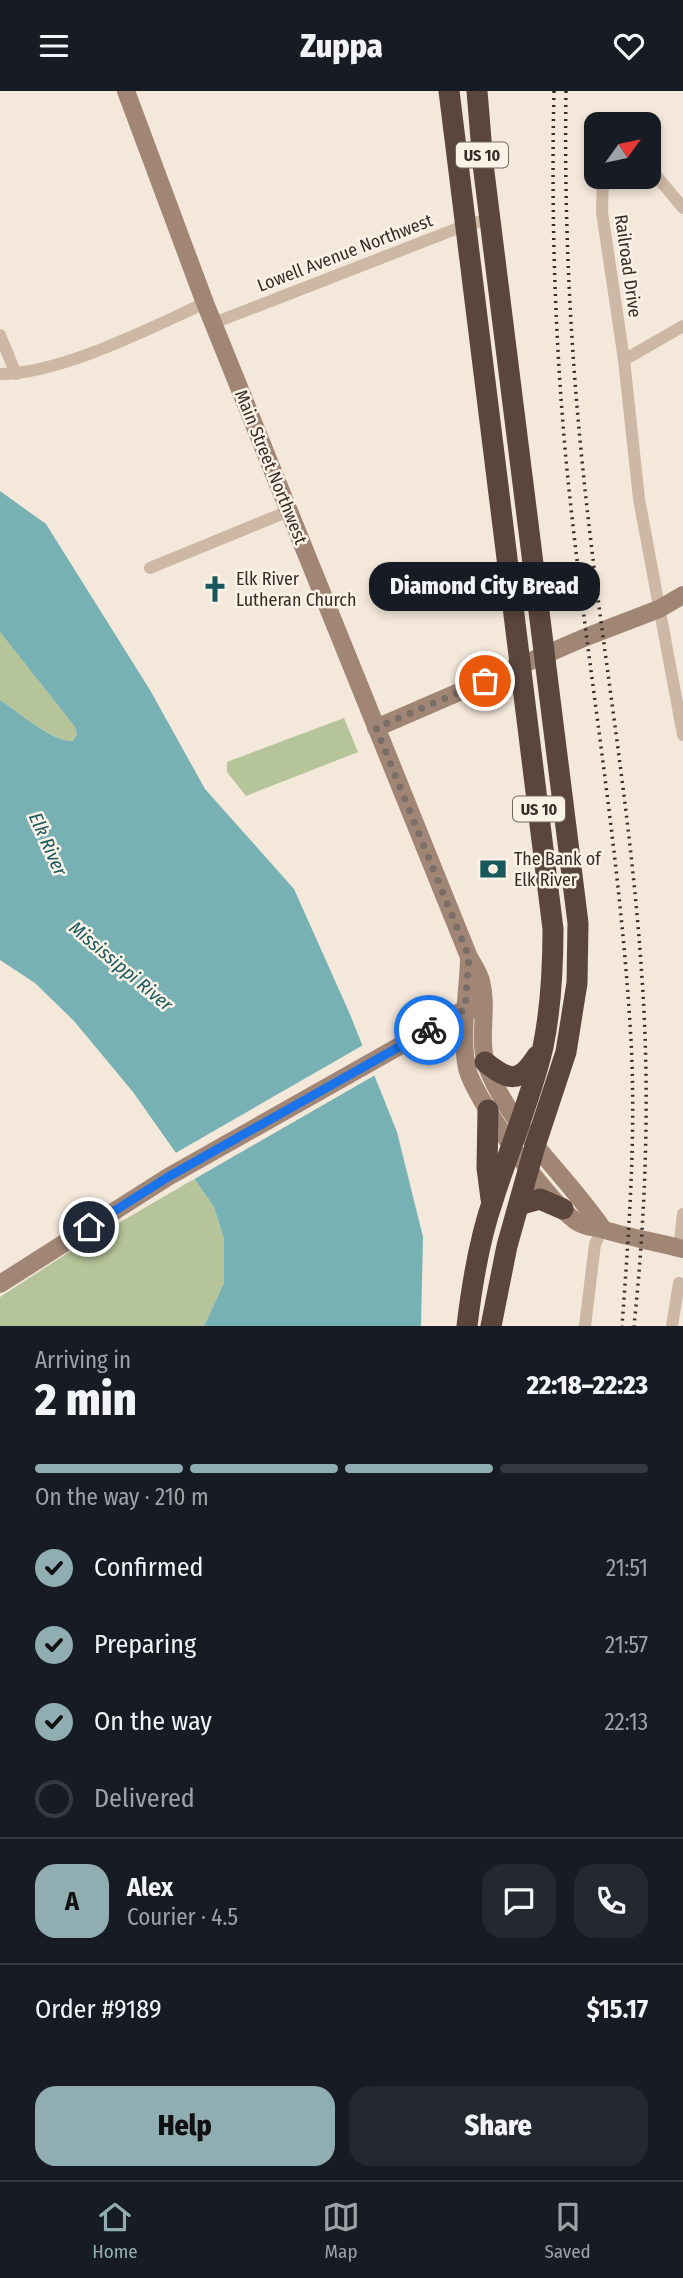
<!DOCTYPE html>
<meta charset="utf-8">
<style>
body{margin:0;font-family:"Fira Sans Condensed",sans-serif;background:#242831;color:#f1f3f6;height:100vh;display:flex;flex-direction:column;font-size:26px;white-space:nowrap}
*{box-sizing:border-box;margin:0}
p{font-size:23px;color:#9ea1a6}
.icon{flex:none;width:38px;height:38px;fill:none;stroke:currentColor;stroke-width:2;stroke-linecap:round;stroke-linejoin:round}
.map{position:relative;height:1235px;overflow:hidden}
.details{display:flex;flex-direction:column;background:#171b24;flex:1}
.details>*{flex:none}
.needle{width:46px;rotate:57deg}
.tools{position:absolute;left:584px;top:21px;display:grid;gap:14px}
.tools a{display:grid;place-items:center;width:77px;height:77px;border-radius:14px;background:#171b24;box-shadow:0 4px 10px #0003;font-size:35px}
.pin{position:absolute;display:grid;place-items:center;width:60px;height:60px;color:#fff;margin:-30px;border:4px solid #fff;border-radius:50%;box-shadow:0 2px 7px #0007}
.courier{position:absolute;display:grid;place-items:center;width:70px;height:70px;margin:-35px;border:5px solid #1a73e8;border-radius:50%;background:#fff;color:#222;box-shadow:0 2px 9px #0007}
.bubble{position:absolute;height:49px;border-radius:21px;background:#171b24;box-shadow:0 4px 10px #0003;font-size:23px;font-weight:800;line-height:49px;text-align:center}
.headline em{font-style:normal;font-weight:800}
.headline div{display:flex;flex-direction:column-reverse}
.headline{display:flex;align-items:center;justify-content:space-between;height:119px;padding:0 35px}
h1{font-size:46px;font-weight:800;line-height:52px}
.bar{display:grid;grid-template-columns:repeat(4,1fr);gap:10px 7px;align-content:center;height:84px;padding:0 35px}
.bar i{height:9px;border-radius:5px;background:#363941}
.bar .on{background:#90aeb2}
.bar p{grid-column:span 4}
.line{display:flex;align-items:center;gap:18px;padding:0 35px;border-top:2px solid #363941}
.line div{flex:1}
.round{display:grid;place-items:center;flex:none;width:74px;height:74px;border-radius:21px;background:#242831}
ol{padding:0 35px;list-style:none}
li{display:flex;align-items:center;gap:21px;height:77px}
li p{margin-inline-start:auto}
li .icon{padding:7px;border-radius:50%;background:#90aeb2;color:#111;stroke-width:4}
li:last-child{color:#9ea1a6}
li i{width:38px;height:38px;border:4px solid #363941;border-radius:50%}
.primary-button{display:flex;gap:14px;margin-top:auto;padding:14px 35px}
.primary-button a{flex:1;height:80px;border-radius:21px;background:#90aeb2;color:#111;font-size:28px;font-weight:800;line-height:80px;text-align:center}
.primary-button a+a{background:#242831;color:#f1f3f6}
header{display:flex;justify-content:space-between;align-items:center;height:91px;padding:0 35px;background:#171b24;font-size:32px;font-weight:800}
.tabs{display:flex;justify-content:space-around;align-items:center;height:98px;border-top:2px solid #363941;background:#171b24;font-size:19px;color:#9ea1a6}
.tabs a{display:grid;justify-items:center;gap:4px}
.tabs .on{color:#90aeb2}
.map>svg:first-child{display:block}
</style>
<header><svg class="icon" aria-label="menu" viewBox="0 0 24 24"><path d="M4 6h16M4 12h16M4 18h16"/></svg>Zuppa<svg class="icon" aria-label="heart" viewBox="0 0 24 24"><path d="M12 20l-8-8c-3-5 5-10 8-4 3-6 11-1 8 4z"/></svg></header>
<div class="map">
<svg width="683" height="1235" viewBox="0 0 683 1235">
<rect width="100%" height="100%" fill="#f4e8da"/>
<!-- green -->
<g fill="#b6c499">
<path d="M0,541L75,636L77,643L73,650C54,651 17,620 0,609Z"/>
<path d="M344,627L358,661L246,705L227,681V671Z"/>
<path d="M194,1088L214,1116L224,1148V1192L204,1235H0V1206L69,1161Z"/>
</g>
<!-- water -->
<path fill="#77b1b4" d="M0,400L46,433L150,599L205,698L294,798L349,921L397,1041L423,1146L421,1235H204L224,1192V1148L214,1116L133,1001L74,930L35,892L0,869V609C17,620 53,651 73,650L77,643L75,636L0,541Z"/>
<!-- pier -->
<path fill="#f4e8da" d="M365,953L377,983L191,1090L172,1064Z"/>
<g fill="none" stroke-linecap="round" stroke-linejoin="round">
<!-- street -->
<g stroke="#cdb7a5" stroke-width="12">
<path d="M649,76L683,117"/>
<path d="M603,86L602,121L624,269L639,408L683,644"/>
<path d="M214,232L466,134L490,128"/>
<path d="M0,244L16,283"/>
<path d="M624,269L683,235"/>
<path d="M0,283C61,283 150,237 205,212"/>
<path d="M150,477L289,420"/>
<path d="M679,1157L683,1123"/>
<path d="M585,1235L595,1153L603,1138"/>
<path d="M672,1235L679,1192"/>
</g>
<!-- secondary -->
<g stroke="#a18676" stroke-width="18">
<path d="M126,0L205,212L469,866C473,873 479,882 481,890C489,920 476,951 489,981C515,1042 566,1084 603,1138"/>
<path d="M376,637L586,546L659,518L683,504"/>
<path d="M469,869C468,905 460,942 467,977C474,1008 552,1117 579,1132C588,1137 596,1136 605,1139C631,1147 657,1151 683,1158"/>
<path d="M0,1193L168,1086L465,918H482"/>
</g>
<!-- highway -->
<g stroke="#5a463d" stroke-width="21">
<path d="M449,0L553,838C553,877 551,917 543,956C531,1008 509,1058 493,1109C479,1149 472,1193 467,1235"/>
<path d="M477,0L483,73L578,832L577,892L566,961L535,1055L507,1155L491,1235"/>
<path d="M485,971C509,990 519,993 537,965"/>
<path d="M488,1019L487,1077L491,1108"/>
<path d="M519,1114L540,1108L563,1118"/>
</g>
<!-- rail -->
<g stroke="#382c27" stroke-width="3.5" stroke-dasharray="2 5" stroke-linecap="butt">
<path d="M554,0C551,127 555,253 567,379C586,569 620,758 631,949C636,1044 629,1140 622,1235"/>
<path d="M566,0C564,126 570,254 583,379C600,549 631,717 642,887C650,1002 646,1120 634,1235"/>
</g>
</g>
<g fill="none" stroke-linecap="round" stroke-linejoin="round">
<!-- done -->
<path stroke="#7a6e66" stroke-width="7" stroke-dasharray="0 12.6" d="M429,939L465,918L469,866L376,637L485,590"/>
<!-- route -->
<path stroke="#1a73e8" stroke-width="9" d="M89,1136L168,1086L429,939"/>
</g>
<!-- icons -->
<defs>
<symbol id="church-bare" viewBox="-9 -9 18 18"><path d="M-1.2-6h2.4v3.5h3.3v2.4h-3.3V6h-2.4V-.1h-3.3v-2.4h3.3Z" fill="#19595e" stroke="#fbf2e7" stroke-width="2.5" paint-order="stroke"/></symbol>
<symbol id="bank-bare" viewBox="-9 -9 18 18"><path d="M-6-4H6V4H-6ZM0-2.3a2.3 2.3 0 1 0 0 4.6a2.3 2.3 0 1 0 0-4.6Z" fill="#19595e" stroke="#fbf2e7" stroke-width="2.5" paint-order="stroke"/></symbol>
</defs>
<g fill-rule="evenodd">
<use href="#church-bare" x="196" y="479" width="38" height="38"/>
<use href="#bank-bare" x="474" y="759" width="38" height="38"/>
</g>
<g text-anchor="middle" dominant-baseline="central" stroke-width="5" stroke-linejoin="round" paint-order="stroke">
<!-- shield labels -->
<g fill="#fbf2e7" stroke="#726761" stroke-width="2">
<rect x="456" y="51.5" width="52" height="25" rx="5"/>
<rect x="513" y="705.5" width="52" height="25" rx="5"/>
</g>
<g font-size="16" font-weight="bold" fill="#382c27">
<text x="482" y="64">US 10</text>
<text x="539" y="718">US 10</text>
</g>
<!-- street labels -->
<g font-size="18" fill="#382c27" stroke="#fbf2e7">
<text transform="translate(345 162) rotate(-21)">Lowell Avenue Northwest</text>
<text transform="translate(628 175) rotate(82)">Railroad Drive</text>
<text transform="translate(271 376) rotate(68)">Main Street Northwest</text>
</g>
<!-- poi labels -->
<g font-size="18" fill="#382c27" stroke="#fbf2e7" text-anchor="start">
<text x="236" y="488">Elk River<tspan x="236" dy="21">Lutheran Church</tspan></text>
<text x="514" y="768">The Bank of<tspan x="514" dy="21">Elk River</tspan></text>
</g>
<!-- water labels -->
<g font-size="19" font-style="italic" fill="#19595e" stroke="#fbf2e7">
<text transform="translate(48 753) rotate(66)">Elk River</text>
<text transform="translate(121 875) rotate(40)">Mississippi River</text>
</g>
</g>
</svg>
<div class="tools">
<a><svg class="needle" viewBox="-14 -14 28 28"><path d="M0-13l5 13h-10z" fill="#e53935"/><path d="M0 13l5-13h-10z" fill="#9ea1a6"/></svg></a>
</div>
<div class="pin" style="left:485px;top:590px;background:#ea580c"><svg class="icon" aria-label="bag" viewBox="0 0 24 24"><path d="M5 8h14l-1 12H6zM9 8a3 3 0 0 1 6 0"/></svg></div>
<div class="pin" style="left:89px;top:1136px;background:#1f2937"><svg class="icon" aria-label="home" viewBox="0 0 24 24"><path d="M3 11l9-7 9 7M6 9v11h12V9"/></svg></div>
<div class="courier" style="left:429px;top:939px"><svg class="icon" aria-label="bike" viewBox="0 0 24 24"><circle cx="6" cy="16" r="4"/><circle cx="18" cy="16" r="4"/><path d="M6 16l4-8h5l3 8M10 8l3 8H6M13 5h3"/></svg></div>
<div class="bubble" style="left:369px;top:471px;width:231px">Diamond City Bread</div>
</div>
<section class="details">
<div class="headline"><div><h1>2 min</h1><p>Arriving in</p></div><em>22:18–22:23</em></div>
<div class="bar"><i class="on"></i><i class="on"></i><i class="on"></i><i></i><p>On the way · 210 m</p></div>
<ol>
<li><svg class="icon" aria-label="check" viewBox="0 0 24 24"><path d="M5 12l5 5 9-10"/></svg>Confirmed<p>21:51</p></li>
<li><svg class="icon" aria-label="check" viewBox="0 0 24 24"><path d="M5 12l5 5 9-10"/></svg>Preparing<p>21:57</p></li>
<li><svg class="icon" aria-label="check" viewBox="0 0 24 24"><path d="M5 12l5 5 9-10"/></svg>On the way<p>22:13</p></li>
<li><i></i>Delivered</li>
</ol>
<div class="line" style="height:126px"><b class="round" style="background:#90aeb2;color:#111">A</b><div><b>Alex</b><p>Courier · 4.5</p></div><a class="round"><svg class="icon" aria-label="chat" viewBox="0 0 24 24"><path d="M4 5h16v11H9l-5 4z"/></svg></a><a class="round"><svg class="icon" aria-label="phone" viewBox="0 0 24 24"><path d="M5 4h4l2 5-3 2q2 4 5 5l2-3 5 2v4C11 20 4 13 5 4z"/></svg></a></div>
<div class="line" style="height:91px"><div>Order #9189</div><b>$15.17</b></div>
<div class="primary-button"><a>Help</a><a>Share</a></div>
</section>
<nav class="tabs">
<a class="on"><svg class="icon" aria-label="home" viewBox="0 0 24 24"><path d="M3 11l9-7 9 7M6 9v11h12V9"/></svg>Home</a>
<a><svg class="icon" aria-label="map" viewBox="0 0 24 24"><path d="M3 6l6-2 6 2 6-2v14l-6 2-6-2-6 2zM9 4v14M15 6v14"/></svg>Map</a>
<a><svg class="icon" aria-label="saved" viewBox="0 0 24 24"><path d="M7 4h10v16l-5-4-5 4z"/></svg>Saved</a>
</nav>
